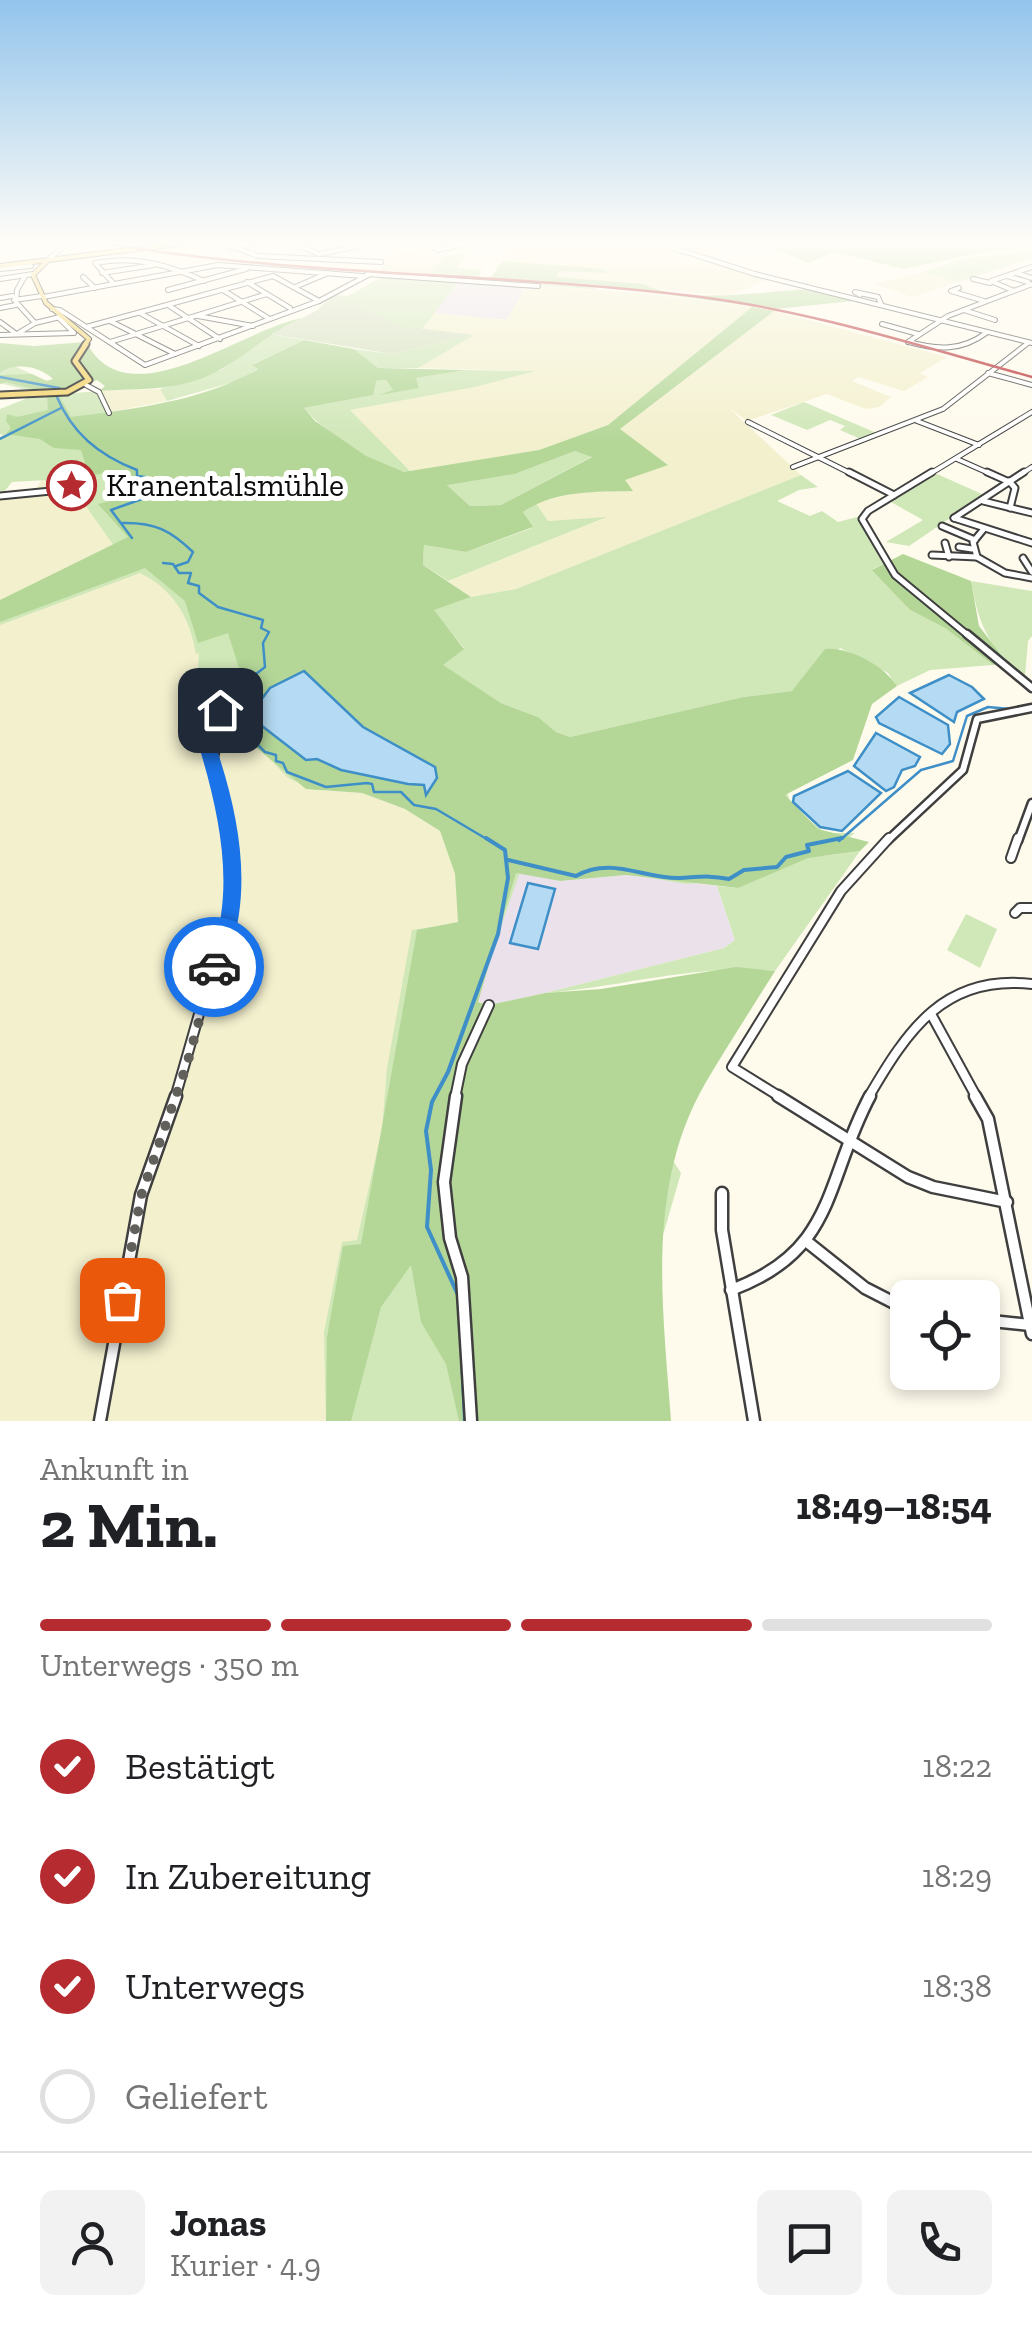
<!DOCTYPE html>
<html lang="de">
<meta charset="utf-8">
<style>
body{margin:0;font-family:"Zilla Slab",serif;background:#f2f2f2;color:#202124;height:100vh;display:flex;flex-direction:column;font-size:38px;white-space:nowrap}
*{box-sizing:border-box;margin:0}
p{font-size:32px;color:#757577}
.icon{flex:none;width:55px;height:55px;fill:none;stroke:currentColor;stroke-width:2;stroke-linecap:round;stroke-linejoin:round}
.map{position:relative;height:1421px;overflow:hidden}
.drawer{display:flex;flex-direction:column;background:#fff;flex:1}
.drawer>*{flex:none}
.fabs{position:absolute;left:890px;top:1280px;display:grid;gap:20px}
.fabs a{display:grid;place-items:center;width:110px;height:110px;border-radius:15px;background:#fff;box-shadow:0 5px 15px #0003;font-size:50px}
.pin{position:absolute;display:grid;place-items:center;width:85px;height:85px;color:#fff;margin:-42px;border-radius:20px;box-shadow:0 5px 15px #0006}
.courier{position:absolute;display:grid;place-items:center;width:100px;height:100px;margin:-50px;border:8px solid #1a73e8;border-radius:50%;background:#fff;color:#222;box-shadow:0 2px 12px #0007}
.head em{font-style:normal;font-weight:700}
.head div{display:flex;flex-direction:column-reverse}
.head{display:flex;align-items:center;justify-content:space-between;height:170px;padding:0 40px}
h1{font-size:65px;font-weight:700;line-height:75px}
.bar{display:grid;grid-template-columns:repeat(4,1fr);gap:15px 10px;align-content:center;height:120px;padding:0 40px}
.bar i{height:12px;border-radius:8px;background:#e0e0e0}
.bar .on{background:#b62b30}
.bar p{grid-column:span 4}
.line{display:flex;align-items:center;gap:25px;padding:0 40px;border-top:2px solid #e0e0e0}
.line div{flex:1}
.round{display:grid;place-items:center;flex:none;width:105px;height:105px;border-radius:15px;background:#f2f2f2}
ol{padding:0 40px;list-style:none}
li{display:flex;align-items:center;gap:30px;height:110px}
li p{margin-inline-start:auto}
li .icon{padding:10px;border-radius:50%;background:#b62b30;color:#fff;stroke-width:4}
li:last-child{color:#757577}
li i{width:55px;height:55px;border:5px solid #e0e0e0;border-radius:50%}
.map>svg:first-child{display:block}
</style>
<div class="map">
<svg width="1032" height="1421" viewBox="0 0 1032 1421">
<rect width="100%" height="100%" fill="#fefbed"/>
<!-- industrial -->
<g fill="#eae1eb">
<path d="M460,280L538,285L537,290L525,289L507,320L433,313Z"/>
<path d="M516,872L560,881L626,875L717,886L735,940L724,948L545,993L489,1005L477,1001Z"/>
</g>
<!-- farmland -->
<g fill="#f3f0ce">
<path d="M550,243H655L670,248L714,243L728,247L674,261L686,265L702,260L773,278L730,295L708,294L556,278L559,271L604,269L502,261L510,248L561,251L547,244Z"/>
<path d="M396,252L445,256L430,274L379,271Z"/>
<path d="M924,272L958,282L913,297L874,284Z"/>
<path d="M538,286L649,294L752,307L608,425L539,450L411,472L349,410L475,387L529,371L418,368L472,335L421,330L433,313L506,320L525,289L536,290Z"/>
<path d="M774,311L947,357L920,373L928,377L904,391L859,377L852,381L891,397L879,407L866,409L827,394L747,421L729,408L801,475L516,589L471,597L448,581L603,519L548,521L536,503L578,492L632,491L624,480L667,464L619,429L689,372Z"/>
<path d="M160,389L167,401L110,412L99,391Z"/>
<path d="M84,477L129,537L0,600V497L33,496L41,480Z"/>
<path d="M144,568L185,601L306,789L362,793L405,809L440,831L455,874L459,923L361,1245L327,1337L326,1421H0V622Z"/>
</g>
<!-- green -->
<g fill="#d0e7b8">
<path d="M1032,251V258L958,282L924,272L959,260Z"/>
<path d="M467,252L457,268L482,270L478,278L589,284L595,289L686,296L764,308L663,294L460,280L421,330L399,326L334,295L348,296L387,274L379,271L430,274L445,256Z"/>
<path d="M271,334L304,340L253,364L259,368L237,381L167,401L160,389L221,370Z"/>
<path d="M474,335L418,368H378L354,349L392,354Z"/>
<path d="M0,360L75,393L99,391L110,412L381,689L787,792L791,805L825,833H855L824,856L860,851L775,971C699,963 621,987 545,993L724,948L735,940L717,886L738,888L754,880L685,884L619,872L522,866L473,1007L576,1010L681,1173L664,1232L624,1300L471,1421H326L324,1332L342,1242L357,1240L382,1129L387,1068L412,930L459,923L460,876L447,832L417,811L363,787L314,790L288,778L234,722L214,747L210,746L195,712L199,653L196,654C190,617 173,589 140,573L0,625V600L114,546L81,499L73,496L82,478L12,482L0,497V437L3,435L0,434V409L33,396H51L0,383Z"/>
<path d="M466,370L535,371L475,387L350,410L411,472C382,474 322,430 304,408L372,395L375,381L387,380L393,390L419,387L415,378Z"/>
<path d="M804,402L879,434L863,440L840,430L845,426L830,420L807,430L771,415Z"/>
<path d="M575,451L593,456L501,505L470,506L446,484L515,474Z"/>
<path d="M937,474L984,495L909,546L886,542L923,520L891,502Z"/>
<path d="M801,475L818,487L799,490L777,501L810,516L822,511L838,522L857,517L883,564L873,569L910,610L945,628L993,665L930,670L897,686L888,673L840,648L792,691L743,697L570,737L556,732L538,717L501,703L442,665L464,648L433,610L471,597L516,589Z"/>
<path d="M536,503L548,521L607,517L448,581L423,565L424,545L466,552L532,528L523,512Z"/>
<path d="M971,581L1032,591V636L1028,641L1025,676C988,647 979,626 971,581Z"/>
<path d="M966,914L997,929L980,968L947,950Z"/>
</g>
<!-- forest -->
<g fill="#b4d798" fill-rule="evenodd">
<path d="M761,243H1032V247L992,250L904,269L835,252L808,263Z"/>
<path d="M502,261L604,269L607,273L559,271L556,277L643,284C687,306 768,290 816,289C831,289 848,296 862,300L776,309L589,284L490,279Z"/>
<path d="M752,307L774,311L620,429L668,465L625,480L633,491C595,492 555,490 523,512L533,527L466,552L424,545L423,565L471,597L434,610L464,649L443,665L501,703L538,717L556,732L570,737L743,697L792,691L825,649C850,647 884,666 897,686L872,704L853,760L785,795L818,829L869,842L860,851L808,858L738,888L626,875L560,881L516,873L478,1002L489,1005L545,993L601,989L736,967L775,971C752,1008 728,1045 706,1082C645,1186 663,1307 671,1421H459L446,1364L421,1322L411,1265L381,1307L351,1421H326L327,1337L343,1246L361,1244L417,930L458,922L455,874L440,831L405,809L362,793L306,789L252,744L236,720L251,689L245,687L228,633L198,643L185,601L145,568L0,622V600L128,537L98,504L134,495L110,472L84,477L87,469L81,450L54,448L40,439L6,434L11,428L6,421L7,414L17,417L48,410L47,396L58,394L71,417C133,409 203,401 258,369L252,365L304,340L354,349L378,368L466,370L416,378L419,388L379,395L393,390L386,380L376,381L373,395L304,408L315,421L366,456L404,472L539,450L608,425ZM575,451L592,457L501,505L470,506L447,485L515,474ZM304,671L363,727L435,767L431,785L341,770L249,716L256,702Z"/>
<path d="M303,318C273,330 250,352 223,368C184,392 142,388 99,391L105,386L97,380L73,390L48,393L6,382L0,384V375L32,374L46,381L53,379C39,366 14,362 0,373V343L34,346L86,342C128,422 244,327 303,318Z"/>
<path d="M903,554L971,581L979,626L1006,661L993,665L945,628L910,610L872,570Z"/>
</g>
<!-- cemetery -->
<path fill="#d4dfbf" d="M334,295L399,326L474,335L392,354L271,334L316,311Z"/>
<!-- water -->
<g fill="#b4dbf3" stroke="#3e8fc7" stroke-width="2.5">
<path d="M304,671L363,727L435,767L437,778L426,795L424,785L408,784L341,770L317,759L306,760L249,716L270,688Z"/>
<path d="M949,675L972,687L984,699L957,712L954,722L910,693Z"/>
<path d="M899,697L948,725L950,744L942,754L879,723L876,717Z"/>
<path d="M876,733L920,757L915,766L902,770L894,787L886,791L854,766Z"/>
<path d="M848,771L881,793L842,831L820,827L793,802L794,796Z"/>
<path d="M528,883L555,889L538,949L510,943Z"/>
</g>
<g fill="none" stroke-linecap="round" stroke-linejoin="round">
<!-- stream-far1 -->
<g stroke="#3e8fc7" stroke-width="2.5">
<path d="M0,377L59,388L56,395C72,433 98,455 137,470V476L145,477L138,483L145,496L142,499L111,510L132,538"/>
<path d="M0,439L61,408"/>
<path d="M122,523C154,522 170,530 193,552L188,562L176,566"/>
<path d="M163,563L173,564L179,573H191L188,583L199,586V593L218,607L263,620L261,628L269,632L263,643L265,667L256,674L239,726L265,752L276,755V761L283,763L287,772L326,787L367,783L372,784L374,792H401L414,805L436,809L490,841"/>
<path d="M839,841L921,770L953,761L967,716L988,707L1010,709"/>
</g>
<!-- stream -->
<g stroke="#3e8fc7" stroke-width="4">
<path d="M508,860L576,876C612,856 643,879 680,878C699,877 710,875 729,879L744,870L777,867L786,857L809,851L807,845L842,838"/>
<path d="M458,1295L427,1227L431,1170L426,1131L432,1102L448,1072L498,934L508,878L505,850L486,838"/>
<path d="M462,1358L465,1421"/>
</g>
<defs>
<g id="minor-far4">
<path d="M223,243L258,256L381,262"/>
<path d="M292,243L319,254L360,246"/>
<path d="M428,243L438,250L469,243"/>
<path d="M658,243L755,274L1032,343"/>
<path d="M231,248L256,243"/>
<path d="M47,261L67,243"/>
<path d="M0,269L31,266"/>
<path d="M102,273L154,265"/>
<path d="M1016,273L1032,278"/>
<path d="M367,274L538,286"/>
<path d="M25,276L17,290L16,302L35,323"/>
<path d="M273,276L319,301"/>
<path d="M1007,276L1028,282"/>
<path d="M83,277L95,288"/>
<path d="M0,279L33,274"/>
<path d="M973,279L990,283"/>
<path d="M247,282L290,308"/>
<path d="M113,283L95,263C135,255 168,265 204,281"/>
<path d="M295,287L328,273"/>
<path d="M959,288L951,291L984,301"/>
<path d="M168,290L246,269"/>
<path d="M223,290L268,318"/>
<path d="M1012,290L991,281L1032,267"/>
<path d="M860,295L855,292L878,297L881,304"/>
<path d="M43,297L218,265L363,276"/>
<path d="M0,298L13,296"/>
<path d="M14,300L42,296"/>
<path d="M168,305L220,339"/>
<path d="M0,308L16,305"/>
<path d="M52,309L60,310L145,365L319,301L370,274"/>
<path d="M964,310L995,320"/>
<path d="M140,313L199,346"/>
<path d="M198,316L253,326"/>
<path d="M110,321L175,354"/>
<path d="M0,322L15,333"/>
<path d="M882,324L918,334"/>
<path d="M86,327L273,276"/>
<path d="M17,334L35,323L60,317"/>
<path d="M0,335L74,333L58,317"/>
<path d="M110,342L267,294"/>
<path d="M908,342L948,316L1032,284"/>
<path d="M909,342C937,350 962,351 986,333"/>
<path d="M988,373L1032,385"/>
<path d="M86,385L99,392L109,413"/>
<path d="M917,421L979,445"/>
<path d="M748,422L854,475"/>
<path d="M957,459L993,475"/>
<path d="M793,467L943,409L1028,343"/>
<path d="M928,475L1032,412"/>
<path d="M1020,475L1032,467"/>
</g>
<g id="minor-far3">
<path d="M849,472L894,495"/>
<path d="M932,472L868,511L862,519L895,575L970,637"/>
<path d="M987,472L1007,481"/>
<path d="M1009,481L1015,488L1010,508"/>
<path d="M0,496L51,491L77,495"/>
<path d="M983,501L1032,513"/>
<path d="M954,518L1024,472"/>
<path d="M954,518L1032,543"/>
<path d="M942,526L975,540"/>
<path d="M983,530L973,542L977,557L1005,573L1032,578"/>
<path d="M945,543L949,557"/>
<path d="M959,547L972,549"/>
<path d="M932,555L977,557"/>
<path d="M1023,558L1032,572"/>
</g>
<g id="minor-far2">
<path d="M967,634L1032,688"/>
<path d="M220,710L231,712L234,719C192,766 227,786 230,841"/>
<path d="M887,841L963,770L977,719L1032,708"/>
<path d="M1018,841L1032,803"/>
</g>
<g id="minor-far1">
<path d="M1011,858L1018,838"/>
<path d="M1015,913L1020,908H1032"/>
<path d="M931,1014L977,1098"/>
<path d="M175,1098L207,986L231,920L230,838"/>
<path d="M455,1098L462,1064L489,1005"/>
<path d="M782,1098L732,1067L841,891L889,838"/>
<path d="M868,1098C908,1029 945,974 1032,984"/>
</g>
<g id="minor">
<path d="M456,1096L444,1182L450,1238L462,1277L471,1421"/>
<path d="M778,1096L908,1177L933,1187L1007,1202"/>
<path d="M975,1096L988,1119L1032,1334"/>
<path d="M722,1193V1230L754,1421"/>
<path d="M806,1241L865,1288L908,1310"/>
<path d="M731,1290C837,1251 824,1182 870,1096"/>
<path d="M982,1320L1030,1325"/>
<path d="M100,1421L141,1195L176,1096"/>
</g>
<g id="major-far1">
<path d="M47,261L33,275L46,303L89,339L84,346"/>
<path d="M0,266L185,243"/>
</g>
<path id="major" d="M0,395L67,392L89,380L75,361L86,344"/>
</defs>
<!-- minor-far4 casing -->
<use href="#minor-far4" stroke="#3f3f3f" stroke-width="6"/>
<!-- minor-far3 casing -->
<use href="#minor-far3" stroke="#3f3f3f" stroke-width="9"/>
<!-- minor-far2 casing -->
<use href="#minor-far2" stroke="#3f3f3f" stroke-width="11"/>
<!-- minor-far1 casing -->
<use href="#minor-far1" stroke="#3f3f3f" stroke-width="12"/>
<!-- minor casing -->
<use href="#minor" stroke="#3f3f3f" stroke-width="15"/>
<!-- major-far1 casing -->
<use href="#major-far1" stroke="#1d1d1d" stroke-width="6"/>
<!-- major casing -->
<use href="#major" stroke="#1d1d1d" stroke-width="9"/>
<!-- minor-far4 -->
<use href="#minor-far4" stroke="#fff" stroke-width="4"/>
<!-- minor-far3 -->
<use href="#minor-far3" stroke="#fff" stroke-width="5"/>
<!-- minor-far2 -->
<use href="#minor-far2" stroke="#fff" stroke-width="6"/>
<!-- minor-far1 -->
<use href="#minor-far1" stroke="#fff" stroke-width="8"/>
<!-- minor -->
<use href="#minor" stroke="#fff" stroke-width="10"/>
<!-- major-far1 -->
<use href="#major-far1" stroke="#f2d268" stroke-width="4"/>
<!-- major -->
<use href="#major" stroke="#f2d268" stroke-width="5"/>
<!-- rail -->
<path stroke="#b62b30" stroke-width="2.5" d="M103,243C299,277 496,272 693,296C808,310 920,346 1032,377"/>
</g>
<!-- sky -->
<linearGradient id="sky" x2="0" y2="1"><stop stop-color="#93c4ec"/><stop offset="0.55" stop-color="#fffdf7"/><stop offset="1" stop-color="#fffdf7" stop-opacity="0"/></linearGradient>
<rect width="1032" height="442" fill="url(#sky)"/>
<!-- route -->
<path fill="#1a73e8" d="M220,704L236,708L243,720L218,753C239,817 252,887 230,952C226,963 225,973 214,977L203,967C209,951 218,933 221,915C229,862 216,804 201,753L214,730L226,718L212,710Z"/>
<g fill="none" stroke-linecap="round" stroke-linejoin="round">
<!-- done -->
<path stroke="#61605b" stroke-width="10" stroke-dasharray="0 18" d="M122,1300L141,1196L187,1064L214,967"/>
</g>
<!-- icons -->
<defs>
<symbol id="sight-ring" viewBox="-11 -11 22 22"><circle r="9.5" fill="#fff" stroke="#b62b30" stroke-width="1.5"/><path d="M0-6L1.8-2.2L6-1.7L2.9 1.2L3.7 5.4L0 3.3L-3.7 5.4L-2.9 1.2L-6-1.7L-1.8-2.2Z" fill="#b62b30"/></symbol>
</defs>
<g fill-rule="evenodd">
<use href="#sight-ring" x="44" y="458" width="55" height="55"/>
</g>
<g text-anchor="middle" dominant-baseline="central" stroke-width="10" stroke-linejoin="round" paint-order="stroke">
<!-- far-poi labels -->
<g font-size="32" fill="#0c0c0c" stroke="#fff" text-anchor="start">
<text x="106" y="485">Kranentalsmühle</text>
</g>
</g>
</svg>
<div class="fabs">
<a><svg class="icon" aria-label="locate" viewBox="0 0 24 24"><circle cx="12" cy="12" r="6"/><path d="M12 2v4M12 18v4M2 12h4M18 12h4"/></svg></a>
</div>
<div class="pin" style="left:122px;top:1300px;background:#ea580c"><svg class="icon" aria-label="bag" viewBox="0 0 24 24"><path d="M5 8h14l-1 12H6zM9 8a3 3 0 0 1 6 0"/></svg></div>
<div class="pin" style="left:220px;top:710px;background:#1f2937"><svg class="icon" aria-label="home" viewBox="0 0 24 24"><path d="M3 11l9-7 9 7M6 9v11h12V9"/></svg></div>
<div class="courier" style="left:214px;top:967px"><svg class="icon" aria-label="car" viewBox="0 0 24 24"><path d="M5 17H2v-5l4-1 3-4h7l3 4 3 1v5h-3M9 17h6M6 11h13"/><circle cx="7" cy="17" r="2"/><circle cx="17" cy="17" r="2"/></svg></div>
</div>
<section class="drawer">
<div class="head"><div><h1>2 Min.</h1><p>Ankunft in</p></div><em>18:49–18:54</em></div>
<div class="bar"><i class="on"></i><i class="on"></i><i class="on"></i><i></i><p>Unterwegs · 350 m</p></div>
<ol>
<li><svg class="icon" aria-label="check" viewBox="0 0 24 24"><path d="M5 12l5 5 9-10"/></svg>Bestätigt<p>18:22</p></li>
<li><svg class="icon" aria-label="check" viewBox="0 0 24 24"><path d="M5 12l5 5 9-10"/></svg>In Zubereitung<p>18:29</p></li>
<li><svg class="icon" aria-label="check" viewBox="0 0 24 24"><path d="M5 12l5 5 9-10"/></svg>Unterwegs<p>18:38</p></li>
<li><i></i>Geliefert</li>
</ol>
<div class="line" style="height:180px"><a class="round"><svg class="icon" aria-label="person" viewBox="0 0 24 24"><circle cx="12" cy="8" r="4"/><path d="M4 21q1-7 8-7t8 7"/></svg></a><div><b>Jonas</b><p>Kurier · 4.9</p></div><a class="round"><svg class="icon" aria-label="chat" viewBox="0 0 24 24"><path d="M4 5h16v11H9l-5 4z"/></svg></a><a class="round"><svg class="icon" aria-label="phone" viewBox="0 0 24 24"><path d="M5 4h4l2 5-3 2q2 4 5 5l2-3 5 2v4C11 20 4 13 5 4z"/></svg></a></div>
</section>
